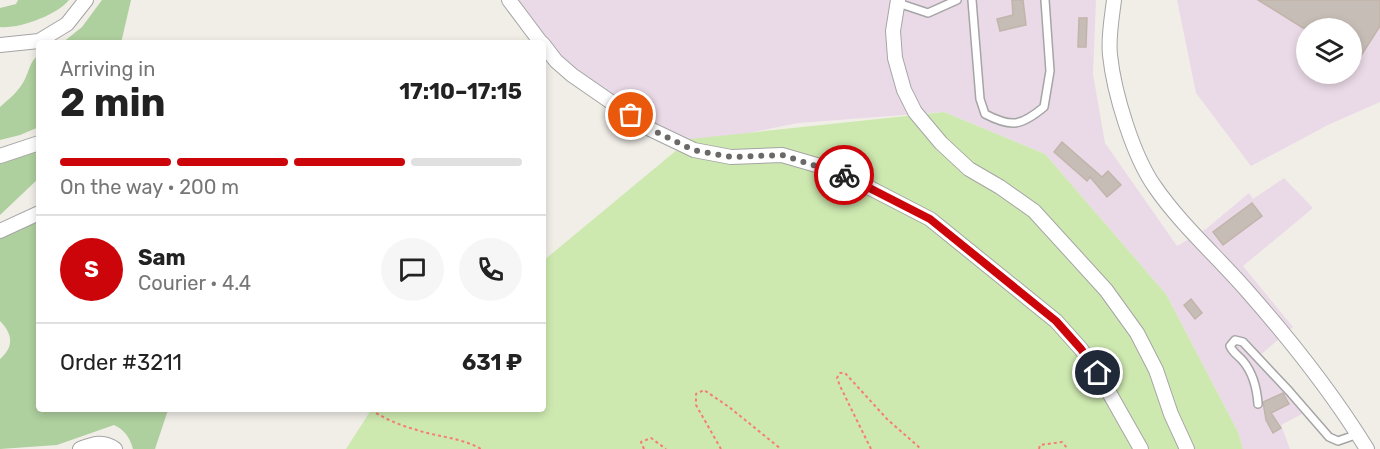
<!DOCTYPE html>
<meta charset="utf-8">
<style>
body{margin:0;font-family:Rubik,sans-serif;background:#f6f6f6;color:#222;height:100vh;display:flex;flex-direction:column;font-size:22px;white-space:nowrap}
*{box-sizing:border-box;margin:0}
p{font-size:20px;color:#767676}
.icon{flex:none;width:33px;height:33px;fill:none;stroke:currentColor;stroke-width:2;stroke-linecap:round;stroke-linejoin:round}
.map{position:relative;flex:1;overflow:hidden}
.panel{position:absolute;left:36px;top:40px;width:510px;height:372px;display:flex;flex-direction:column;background:#fff;border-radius:6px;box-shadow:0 3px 9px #0003}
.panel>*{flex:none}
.buttons{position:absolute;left:1296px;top:18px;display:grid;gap:12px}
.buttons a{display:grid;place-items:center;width:66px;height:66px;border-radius:50%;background:#fff;box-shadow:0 3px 9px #0003;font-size:30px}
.pin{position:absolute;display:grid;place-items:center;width:51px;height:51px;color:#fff;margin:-26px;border:3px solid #fff;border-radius:50%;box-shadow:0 2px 6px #0007}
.courier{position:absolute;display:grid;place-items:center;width:60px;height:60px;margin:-30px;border:4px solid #cc050b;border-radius:50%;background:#fff;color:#222;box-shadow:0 2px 8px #0007}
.headline em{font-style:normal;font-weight:700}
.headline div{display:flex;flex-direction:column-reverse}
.headline{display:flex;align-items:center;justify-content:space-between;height:102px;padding:0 24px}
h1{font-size:39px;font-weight:700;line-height:45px}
.bar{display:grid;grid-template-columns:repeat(4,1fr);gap:9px 6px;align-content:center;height:72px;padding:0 24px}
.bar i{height:8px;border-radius:4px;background:#e0e0e0}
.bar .active{background:#cc050b}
.bar p{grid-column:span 4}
.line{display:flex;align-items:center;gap:15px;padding:0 24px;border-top:2px solid #e0e0e0}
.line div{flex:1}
.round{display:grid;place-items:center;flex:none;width:63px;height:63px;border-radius:32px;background:#f6f6f6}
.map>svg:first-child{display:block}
</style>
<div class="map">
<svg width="1380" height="449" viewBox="0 0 1380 449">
<rect width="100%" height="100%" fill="#f1eee8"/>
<!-- industrial -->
<g fill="#eadae7" fill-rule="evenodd">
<path d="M517,0H1096L1093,74L1105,143L1177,246L1206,229L1249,193L1253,199L1284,178L1313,208L1243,266L1293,327L1257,358L1302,414L1281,425L1290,449H1243L1238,432L1166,294L1045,154L944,112L798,123L719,139H690L635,114L567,65Z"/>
<path d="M1177,0H1380V102L1328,125L1251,166L1196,93ZM1306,28H1352V74H1306Z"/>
</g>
<!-- grass -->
<path fill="#cee9b0" d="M944,112L1045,154L1166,294L1238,432L1243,449H346L371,410H543V261L690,139Z"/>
<!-- forest -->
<g fill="#aecf9e">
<path d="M18,0H69C57,15 19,29 0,27V8L16,4Z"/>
<path d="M102,0H131L121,43H62L82,27Z"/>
<path d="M39,55V127L20,135L0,140V107C9,99 18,92 24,81C29,72 30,60 39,55Z"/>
<path d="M39,150V178L0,215V164Z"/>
<path d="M39,220V410H168L155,449H133C130,438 125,430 114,425L57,445L0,449V359C14,347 13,334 0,321V237Z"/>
</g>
<!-- building -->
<g fill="#c6bdb7" stroke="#c2b4aa" stroke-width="1.5">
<path d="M1012,0H1023L1026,25L1000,31L997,19L1013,15Z"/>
<path d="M1258,0H1380V26L1357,62L1352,59V28H1303Z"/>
<path d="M1079,18H1087L1086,47H1078Z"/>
<path d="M1062,142L1102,177L1108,171L1121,185L1107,197L1090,177L1087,181L1054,152Z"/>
<path d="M1252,203L1262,216L1223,245L1213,232Z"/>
<path d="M1191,299L1202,313L1195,319L1184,305Z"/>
<path d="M1283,393L1289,404L1271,413L1281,428L1273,433L1266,420L1263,402Z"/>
</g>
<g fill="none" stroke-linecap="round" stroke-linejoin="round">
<defs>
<g id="lane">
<path d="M972,0L980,99L985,114C1012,128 1021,126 1044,107L1050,71L1045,0"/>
<path d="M898,3L928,13L957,0"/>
<path d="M1258,404C1257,390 1253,373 1243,361C1239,356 1233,353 1230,346L1235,340L1243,342L1289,391L1329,437L1338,441L1358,434"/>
</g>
<g id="street">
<path d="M509,0L542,44"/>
<path d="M898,0L893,31L895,58L904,90L915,112L941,143L969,169L1000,187L1034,211L1106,290L1137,333L1156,370L1171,414L1187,449"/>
<path d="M1114,0C1112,17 1108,37 1110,55C1114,93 1133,156 1155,187C1182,226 1218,257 1249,293C1292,342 1333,394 1367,449"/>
<path d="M543,44L556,61L572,75L650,129L694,150L731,157L782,155L837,171L930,219L1056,321L1081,349L1098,373L1141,449"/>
<path d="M0,45L39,41L67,24L86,0"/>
<path d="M0,156L39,143"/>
<path d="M0,231L39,213"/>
<path d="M80,449C93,444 103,440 115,449"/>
</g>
</defs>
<!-- lane casing -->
<use href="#lane" stroke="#a5a5a5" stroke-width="10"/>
<!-- street casing -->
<use href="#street" stroke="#a5a5a5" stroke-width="16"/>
<!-- path -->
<g stroke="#f67d73" stroke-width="2" stroke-dasharray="3 3" stroke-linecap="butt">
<path d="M371,410C384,418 398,425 414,429C436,437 460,437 481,449"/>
<path d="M644,449L641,442L651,438L666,449"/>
<path d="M721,449L696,405V394L704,390L729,407L781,449"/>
<path d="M871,449L840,386L837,378L840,373H845L887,419L921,449"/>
<path d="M1039,449L1040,445L1062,442L1068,449"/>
</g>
<!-- lane -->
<use href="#lane" stroke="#fff" stroke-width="7"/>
<!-- street -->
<use href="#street" stroke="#fff" stroke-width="14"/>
</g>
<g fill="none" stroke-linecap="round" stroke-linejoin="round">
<!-- done -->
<path stroke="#6a6967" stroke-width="6" stroke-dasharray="0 10.8" d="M631,115L650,129L693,150L731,157L782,155L844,175"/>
<!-- route -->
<path stroke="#cc050b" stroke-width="8" d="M844,175L930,219L1056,321L1081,349L1098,373"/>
</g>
</svg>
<div class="buttons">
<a><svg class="icon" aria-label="layers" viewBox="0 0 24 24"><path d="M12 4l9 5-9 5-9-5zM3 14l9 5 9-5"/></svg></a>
</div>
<div class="pin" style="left:631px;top:115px;background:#ea580c"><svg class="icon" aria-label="bag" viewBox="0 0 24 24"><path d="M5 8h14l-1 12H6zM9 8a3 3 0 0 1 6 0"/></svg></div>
<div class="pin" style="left:1098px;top:373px;background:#1f2937"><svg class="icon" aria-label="home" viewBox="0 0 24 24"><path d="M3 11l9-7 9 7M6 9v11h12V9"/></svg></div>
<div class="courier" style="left:844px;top:175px"><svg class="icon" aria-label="bike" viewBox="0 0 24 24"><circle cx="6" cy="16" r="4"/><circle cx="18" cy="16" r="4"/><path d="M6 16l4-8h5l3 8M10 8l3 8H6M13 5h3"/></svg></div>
<section class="panel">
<div class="headline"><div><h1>2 min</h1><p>Arriving in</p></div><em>17:10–17:15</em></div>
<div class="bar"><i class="active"></i><i class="active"></i><i class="active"></i><i></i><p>On the way · 200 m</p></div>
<div class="line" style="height:108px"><b class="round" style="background:#cc050b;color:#fff">S</b><div><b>Sam</b><p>Courier · 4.4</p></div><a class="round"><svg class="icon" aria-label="chat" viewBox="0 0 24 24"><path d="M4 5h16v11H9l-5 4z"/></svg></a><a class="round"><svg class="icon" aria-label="phone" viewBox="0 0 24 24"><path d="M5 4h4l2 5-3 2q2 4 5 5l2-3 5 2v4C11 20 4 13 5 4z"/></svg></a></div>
<div class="line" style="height:78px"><div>Order #3211</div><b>631 ₽</b></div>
</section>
</div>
